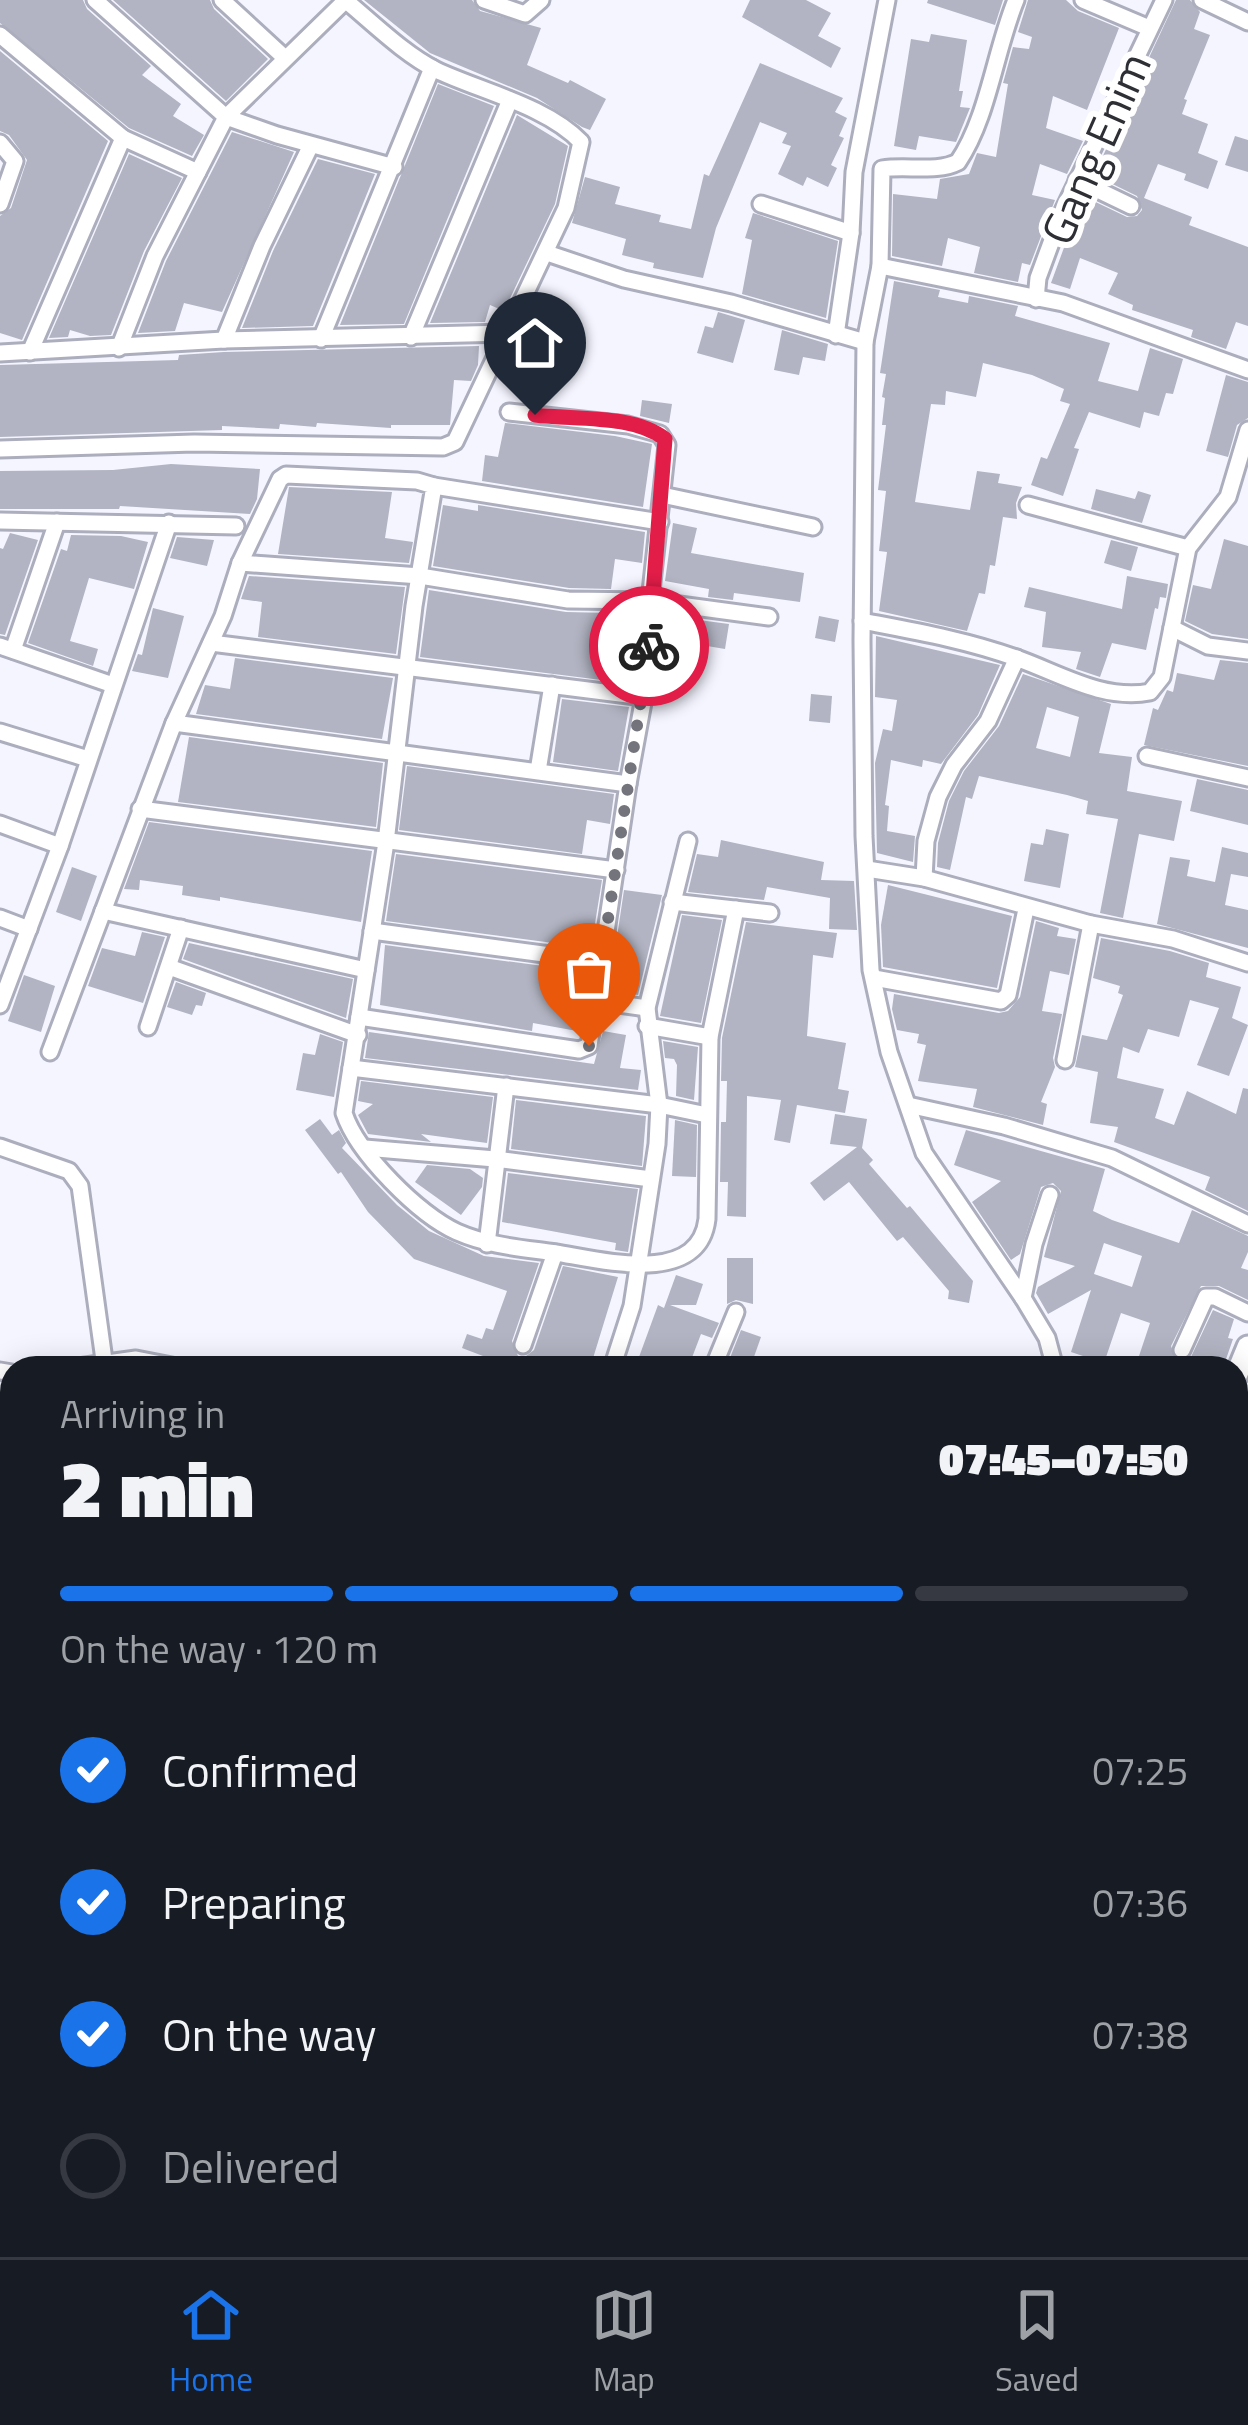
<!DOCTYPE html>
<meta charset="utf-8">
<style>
body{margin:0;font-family:"Titillium Web",sans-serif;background:#20242c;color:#f1f3f6;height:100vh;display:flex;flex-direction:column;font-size:45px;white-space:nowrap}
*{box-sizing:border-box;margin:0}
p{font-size:39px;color:#9ea1a6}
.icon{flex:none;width:66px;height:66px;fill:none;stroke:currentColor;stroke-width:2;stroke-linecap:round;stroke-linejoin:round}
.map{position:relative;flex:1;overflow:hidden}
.side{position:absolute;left:0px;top:1356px;width:1248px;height:903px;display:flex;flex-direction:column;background:#171b24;border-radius:36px 36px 0 0;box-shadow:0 6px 30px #0003}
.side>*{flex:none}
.pin{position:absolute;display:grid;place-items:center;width:102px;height:102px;color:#fff;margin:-123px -51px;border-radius:50% 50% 50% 0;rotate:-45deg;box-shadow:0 0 12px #0007}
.pin .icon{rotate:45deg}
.courier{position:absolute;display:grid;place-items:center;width:120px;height:120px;margin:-60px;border:9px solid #e11d48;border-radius:50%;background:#fff;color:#222;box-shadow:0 3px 15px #0007}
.headline em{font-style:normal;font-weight:800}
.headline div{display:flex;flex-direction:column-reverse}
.headline{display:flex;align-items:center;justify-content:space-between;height:204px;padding:0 60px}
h1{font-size:78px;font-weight:800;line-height:90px}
.bar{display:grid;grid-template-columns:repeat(4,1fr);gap:18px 12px;align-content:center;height:144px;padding:0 60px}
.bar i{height:15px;border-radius:9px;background:#363941}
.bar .active{background:#1a73e8}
.bar p{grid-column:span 4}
ol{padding:0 60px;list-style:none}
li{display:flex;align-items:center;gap:36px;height:132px}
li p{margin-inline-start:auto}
li .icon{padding:12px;border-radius:50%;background:#1a73e8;color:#fff;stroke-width:4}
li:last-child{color:#9ea1a6}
li i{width:66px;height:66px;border:6px solid #363941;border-radius:50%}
.tabs{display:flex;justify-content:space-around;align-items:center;height:168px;border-top:3px solid #363941;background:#171b24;font-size:33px;color:#9ea1a6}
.tabs a{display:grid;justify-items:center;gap:6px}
.tabs .active{color:#1a73e8}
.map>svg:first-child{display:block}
</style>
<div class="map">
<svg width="1248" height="2257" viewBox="0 0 1248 2257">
<rect width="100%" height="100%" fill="#f4f5ff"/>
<!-- building -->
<g fill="#b2b4c3" fill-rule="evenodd">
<path d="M0,0H83L87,9L151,66L142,75L181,104L173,116L204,135L192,156L129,128L0,23Z"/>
<path d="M113,0H210L214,9L268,59L226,101Z"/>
<path d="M364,0H472L480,11L541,28L527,65L568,83L570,80L606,99L590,130L582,127L537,98L430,53Z"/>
<path d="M750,0H806L831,13L818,36L841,48L831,68L742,17Z"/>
<path d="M928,0H1003L995,25L927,3Z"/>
<path d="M1028,0H1066L1078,11L1119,28L1087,110L1053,96L1046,128L1083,141L1067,174L1040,164L1032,195L1055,200L1030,265L1022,263L1018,282L974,273L980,247L948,238L942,266L892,256L893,194L937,199L940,179L969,174L977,153L996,157L1008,84L1003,83L1013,47L1029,49L1032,37L1018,32Z"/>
<path d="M1176,0H1190L1200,12L1194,29L1210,35L1184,99L1187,100L1182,114L1208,124L1198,153L1218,161L1208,189L1184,180L1186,174L1158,164L1144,198L1192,217L1189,225L1248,247V326L1236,322L1226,349L1191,337L1193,330L1132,310L1133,305L1108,294L1118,273L1080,258L1070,289L1051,283L1083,196L1127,217L1137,216L1142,210L1137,196L1094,175Z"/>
<path d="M931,34L967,40L959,91H963L960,107L970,108L956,142L919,136L916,150L894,146L911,39L929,42Z"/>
<path d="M0,51L108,141L22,340L0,333V216L11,208L27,160L9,135L0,131Z"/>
<path d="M760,63L843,98L835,112L847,118L839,136L844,138L831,165L837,168L828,187L807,177L803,186L778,174L791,146L782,143L787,133L760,122L716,228L703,278L653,268L654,263L622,255L626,239L572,223L585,177L620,187L615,204L661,215L659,222L691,229L704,174L709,176Z"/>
<path d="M438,84L494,106L404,324L340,325Z"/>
<path d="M517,115L568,146L555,204L504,311L490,305L485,322L430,323Z"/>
<path d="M232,132L294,152L222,312L184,303L175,331L138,333L166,261Z"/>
<path d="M1235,136L1248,140V172L1225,165Z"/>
<path d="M129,154L182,178L144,251L111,335L90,336L70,330L68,337L49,338Z"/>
<path d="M318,159L375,174L313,326L242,328L273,251Z"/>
<path d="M753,213L838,241L826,318L742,294L752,240L745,238Z"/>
<path d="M894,281L940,290L938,297L968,303L969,296L1018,306L1015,316L1110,343L1098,381L1138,391L1150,348L1183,359L1173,394L1166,393L1159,416L1144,412L1140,428L1089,412L1074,448L1079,449L1063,496L1031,485L1041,457L1047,459L1070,404L1060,401L1064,389L1032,375L983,363L976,397L946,391L945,405L931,404L915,502L970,510L977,471L1000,474L998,483L1022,487L1016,503L1017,519L1003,517L995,566L990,565L985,594L979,593L967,631L879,611L887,552L879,551L886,491L878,490L886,425H882L885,398L882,397L886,374L880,373Z"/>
<path d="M718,312L745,320L733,363L697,353L705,326L713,328Z"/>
<path d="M782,330L828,344L825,361L803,357L799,375L774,370Z"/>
<path d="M479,346L478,365L471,381L454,380L450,425H391V428L317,423L316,427L280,424L279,429L222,426V430L0,437V365L178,360L179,355L224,352Z"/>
<path d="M1226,375L1248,382V418L1237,425L1228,457L1206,451Z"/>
<path d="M642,400L672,404L669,423L640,416Z"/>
<path d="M505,423L615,436L652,444L643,507L482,481L485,455L498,457Z"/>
<path d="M171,464L260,469L257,499L250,514L120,506L119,509H0V471L113,470Z"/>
<path d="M289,487L392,492L385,538L413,542L409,563L278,554Z"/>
<path d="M1096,489L1135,499L1138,491L1151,495L1142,523L1091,509Z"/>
<path d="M443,505L478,511V505L645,532L642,563L615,559L611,589L569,588L433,566Z"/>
<path d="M673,523L697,528L691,553L804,573L800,602L734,593L733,600L708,597L709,589L665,581Z"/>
<path d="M10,533L38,540L5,635L0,634V548L3,549Z"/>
<path d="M71,535L121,536L148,542L134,589L89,578L70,641L98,649L93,666L28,643L61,549L67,551Z"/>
<path d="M177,537L214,540L207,566L170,558Z"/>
<path d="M1224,539L1248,546V639L1212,634L1185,621L1193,585L1211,589Z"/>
<path d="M1111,540L1138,547L1131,571L1104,563Z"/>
<path d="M249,576L405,587L396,654L258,637L262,602L241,599Z"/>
<path d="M1127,576L1168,584L1166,598L1160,597L1158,609L1155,608L1146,650L1112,643L1100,677L1076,669L1081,652L1042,647L1046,612L1024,607L1029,587L1122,609Z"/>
<path d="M429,590L566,612L609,613L604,649L635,654L633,684L420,657Z"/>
<path d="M153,608L184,616L168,678L132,671L138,654L142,655Z"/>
<path d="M661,615L729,624L725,649L660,638Z"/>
<path d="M819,616L839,620L835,642L815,638Z"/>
<path d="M876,636L1000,665L978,715L941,764L923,760L922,767L891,760L885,805L889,806L887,831L915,836L913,862L877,853L875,763L883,729L892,731L897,700L875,697Z"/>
<path d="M235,658L393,678L382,739L196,714L205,685L230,689Z"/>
<path d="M1220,660L1248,663V766L1144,745L1153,708L1158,710L1167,690L1173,692L1177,673L1214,680Z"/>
<path d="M1023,674L1111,704L1099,753L1132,757L1127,791L1182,801L1174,841L1139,834L1123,918L1100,913L1118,819L1086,814L1088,801L1067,795L979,776L972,799L966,797L950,870L937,867L938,843L949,801L964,771L999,726ZM1047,707L1079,717L1070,757L1036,748Z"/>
<path d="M811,694L832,696L830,723L809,721Z"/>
<path d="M562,699L629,707L618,771L553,762Z"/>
<path d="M189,737L383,763L376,827L178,802Z"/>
<path d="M407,766L614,794L610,824L587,820L582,854L399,830Z"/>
<path d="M1197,779L1248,790V825L1190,811Z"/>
<path d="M149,822L372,851L361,922L220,897V901L182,895L183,886L140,880L139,890L124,889Z"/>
<path d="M1046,829L1069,834L1060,888L1024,881L1031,843L1043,845Z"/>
<path d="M721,840L824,862L821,880L854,881L857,930L829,929L830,898L767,887L764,900L688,892L697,854L718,857Z"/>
<path d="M1222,847L1248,853V877L1231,874L1225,905L1248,910V948L1157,924L1170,857L1190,860L1187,876L1215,882Z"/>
<path d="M396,854L602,880L591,948L386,921Z"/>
<path d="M72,867L97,876L81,921L56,912Z"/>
<path d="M888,885L1012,916L997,988L883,967L881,925Z"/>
<path d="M624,890L662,895L638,995L609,991Z"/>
<path d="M682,915L722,920L701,1023L660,1016Z"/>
<path d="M1036,921L1059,928L1057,936L1076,939L1069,975L1050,971L1042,1011L1062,1014L1053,1058L1055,1067L1041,1102L1047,1104L1043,1125L973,1107L977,1089L918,1081L926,1045L917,1043L919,1034L897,1030L892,1009L894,994L999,1013L1008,1011L1020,997Z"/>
<path d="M746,922L837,933L833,958L813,955L807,1036L846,1043L838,1089L849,1091L845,1113L797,1105L790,1143L774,1140L781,1100L747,1096L746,1217L727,1216L728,1182H720L721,1122H726L727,1081H721L722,1038Z"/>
<path d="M142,932L165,937L143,1003L88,986L102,948L135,956Z"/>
<path d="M1101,938L1170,951L1209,963L1206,977L1241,987L1232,1018L1248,1025L1229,1076L1197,1065L1219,1008L1190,1000L1179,1037L1148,1029L1139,1053L1123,1047L1117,1078L1164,1089L1155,1118L1174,1125L1187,1091L1236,1114L1243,1088L1248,1089V1211L1205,1190L1210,1177L1114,1142L1118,1127L1090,1123L1098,1072L1075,1067L1082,1035L1107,1040L1123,995L1118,993L1120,986L1093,978Z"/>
<path d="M189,943L353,979L346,1018L183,959Z"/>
<path d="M385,945L588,972L577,1031L533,1023L532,1031L380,1005Z"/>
<path d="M24,975L55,986L41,1032L8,1021Z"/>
<path d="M176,982L206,993L202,1006L196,1005L192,1015L167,1007Z"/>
<path d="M603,1031L626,1035L620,1068L641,1070L638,1090L365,1058L369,1032L594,1064Z"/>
<path d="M320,1034L343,1042L334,1097L296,1090L303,1053L315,1055Z"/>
<path d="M663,1041L698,1047L694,1100L676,1096L677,1065L674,1059L665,1058Z"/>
<path d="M361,1081L493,1097L487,1143L421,1134L431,1142L368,1134L358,1115L373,1104L358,1101Z"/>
<path d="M516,1100L646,1116L642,1166L511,1149Z"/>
<path d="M835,1114L867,1119L862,1148L873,1160L869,1164L907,1208L910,1206L973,1281L969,1303L948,1299L949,1291L903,1237L897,1241L849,1182L824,1201L810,1183L857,1147L830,1144Z"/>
<path d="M320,1119L332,1135L339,1130L346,1143L342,1148L397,1205L429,1231L484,1256L539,1263L512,1341L518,1356H526L534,1350L563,1266L618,1277L590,1368H479L483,1356L462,1348L467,1334L482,1339L486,1328L493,1330L507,1291L414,1259L368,1212L341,1172L338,1174L305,1130Z"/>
<path d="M675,1120L697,1125L696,1177L672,1176Z"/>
<path d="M966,1130L1105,1169L1093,1211L1112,1220L1179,1243L1192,1210L1248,1236V1252L1241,1268L1248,1270V1300L1219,1286H1201L1171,1346L1176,1360L1190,1359L1213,1310L1234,1319L1228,1338L1233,1339L1224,1365L1213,1361L1211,1368H1135L1150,1323L1121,1313L1104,1363L1071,1352L1091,1290L1048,1314L1036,1293L1038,1287L1075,1266L1044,1257L1061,1191L1053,1183L1041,1187L1020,1254L1011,1260L972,1202L1001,1181L954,1165ZM1104,1243L1142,1256L1132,1287L1094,1274Z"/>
<path d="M427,1165L470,1169L483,1178L482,1187L461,1215L415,1182Z"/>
<path d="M508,1173L638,1189L628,1252L615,1250L616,1243L502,1222Z"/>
<path d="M727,1258H753V1304L736,1300L727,1304Z"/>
<path d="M676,1275L703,1284L696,1305H670L719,1323L712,1338L701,1334L688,1368H635L658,1305L664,1308Z"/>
<path d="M741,1330L761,1337L750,1368H726Z"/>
</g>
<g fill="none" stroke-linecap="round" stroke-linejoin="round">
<defs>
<g id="lane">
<path d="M314,2247L330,2257"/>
<path d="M222,2257L224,2247"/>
</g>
<g id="street">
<path d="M95,0L226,117L277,135L394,167"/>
<path d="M222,0L285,58"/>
<path d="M484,0L525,14L541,0"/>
<path d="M1016,0C995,51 988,118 958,162C937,173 906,165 882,169L880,266L865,342L862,641L864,836L871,970L889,1052L924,1153L1023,1298L1047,1338L1055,1368"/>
<path d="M1083,0L1149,28"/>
<path d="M1202,0L1248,22"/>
<path d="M0,35L123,138L30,352"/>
<path d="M123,138L198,172"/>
<path d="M0,143L15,161L0,204"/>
<path d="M1077,180L1131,206"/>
<path d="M761,204L851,233"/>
<path d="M547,253L624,279L731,303L865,342"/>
<path d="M880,266L1063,303L1248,370"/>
<path d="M1036,299L1038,278L1062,213L1164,0"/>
<path d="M836,335L851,233L854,172L887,0"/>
<path d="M411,337L510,100"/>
<path d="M321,339L432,68"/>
<path d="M224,340L262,246L311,145"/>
<path d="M119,348L155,256L226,117L346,0"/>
<path d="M0,353L224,340L507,333"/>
<path d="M509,412L628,425L660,434L667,445L650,601L769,617"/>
<path d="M0,449L194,443L443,447L455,442L566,208L581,142C547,106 480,91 436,70C404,54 373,23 345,0"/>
<path d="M434,486L660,522"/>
<path d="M662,495L813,527"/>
<path d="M1028,505L1188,548"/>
<path d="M0,521L236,526"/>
<path d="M240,563L420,576L568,600L650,601L644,697L628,784"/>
<path d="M862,621C914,631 966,640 1016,658C1059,673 1102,701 1150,692L1162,677L1188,548L1228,497L1248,430"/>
<path d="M1172,628L1208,646L1248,651"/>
<path d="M211,643L644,697"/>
<path d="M0,646L113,685"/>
<path d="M13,650L57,522"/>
<path d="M174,723L628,784L589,1046L579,1050L359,1017"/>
<path d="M0,732L88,759"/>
<path d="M1147,756L1248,778"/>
<path d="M538,771L552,685"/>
<path d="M140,809L616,870"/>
<path d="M0,824L60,846"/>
<path d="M867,869L924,878L1091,924L1173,939L1248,963"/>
<path d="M924,878L926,841L938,797L954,765L988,721L1017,658"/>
<path d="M672,902L770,913"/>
<path d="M103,911L366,970"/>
<path d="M0,918L29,929"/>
<path d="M372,931L603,962"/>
<path d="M169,967L358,1035"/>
<path d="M874,978L1001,1001L1008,995L1026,909"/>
<path d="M597,1001L647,1008"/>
<path d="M0,1005L60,846L169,523"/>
<path d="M647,1026L710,1037"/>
<path d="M148,1027L181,928"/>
<path d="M50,1052L174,723L223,616L240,563L280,479L286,475L417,481L434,486L414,606L386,842L344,1113C357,1153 419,1215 457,1232C489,1246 521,1248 556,1253C600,1260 699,1287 707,1219L710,1037L736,909"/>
<path d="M1065,1060L1091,924"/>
<path d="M351,1068L659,1105L707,1115"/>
<path d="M908,1105L1004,1126L1112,1158L1248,1224"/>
<path d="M0,1147L69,1171L80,1186L104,1360"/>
<path d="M365,1148L495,1159L651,1179"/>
<path d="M487,1244L506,1086"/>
<path d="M1023,1298L1034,1244L1050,1195"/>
<path d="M523,1345L555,1253"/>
<path d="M1182,1350L1206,1297H1215L1248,1313"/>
<path d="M71,1368L136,1359L182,1368"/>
<path d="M612,1368L632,1306L657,1144L659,1105L647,1008L688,841"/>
<path d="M713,1368L736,1312"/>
<path d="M0,1371L12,1373"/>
<path d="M1236,1525L1248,1527"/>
<path d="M0,1573L12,1576"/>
<path d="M0,1991L12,2004"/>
<path d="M0,2095L12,2092"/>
<path d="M0,2172L12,2176"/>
<path d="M1236,2195L1248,2186"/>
<path d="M0,2255L6,2257"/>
<path d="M61,2257L64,2247"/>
<path d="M283,2257L286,2247"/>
<path d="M1167,2257L1177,2247"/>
</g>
<g id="secondary">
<path d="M1236,1376L1248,1347"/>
<path d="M841,2257L846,2247"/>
</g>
</defs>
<!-- lane casing -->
<use href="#lane" stroke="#acaebd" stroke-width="14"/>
<!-- street casing -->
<use href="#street" stroke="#acaebd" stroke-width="21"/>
<!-- secondary casing -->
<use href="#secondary" stroke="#acaebd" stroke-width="27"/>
<!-- lane -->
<use href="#lane" stroke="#fff" stroke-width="8"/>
<!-- street -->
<use href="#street" stroke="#fff" stroke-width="15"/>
<!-- secondary -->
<use href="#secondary" stroke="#fff" stroke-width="21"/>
<defs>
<path id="rail" d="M1220,2257L1234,2247"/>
</defs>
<!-- rail casing -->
<use href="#rail" stroke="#8f9098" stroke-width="10"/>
<!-- rail -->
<use href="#rail" stroke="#fff" stroke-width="6" stroke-dasharray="18" stroke-linecap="butt"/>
</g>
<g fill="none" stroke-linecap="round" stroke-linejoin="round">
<!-- done -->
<path stroke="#73747c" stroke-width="12" stroke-dasharray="0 21.6" d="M589,1046L649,646"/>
<!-- route -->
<path stroke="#e11d48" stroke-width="15" d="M535,415C575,420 633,414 665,439L649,646"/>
</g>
<g text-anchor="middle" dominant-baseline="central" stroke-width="12" stroke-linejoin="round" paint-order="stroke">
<!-- street labels -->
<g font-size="45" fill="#2e2f35" stroke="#fff">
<text transform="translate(1095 148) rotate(-66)">Gang Enim</text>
</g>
</g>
</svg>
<div class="pin" style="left:589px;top:1046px;background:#ea580c"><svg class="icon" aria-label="bag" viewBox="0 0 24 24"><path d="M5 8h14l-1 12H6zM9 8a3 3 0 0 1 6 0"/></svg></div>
<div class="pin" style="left:535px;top:415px;background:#1f2937"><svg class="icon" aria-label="home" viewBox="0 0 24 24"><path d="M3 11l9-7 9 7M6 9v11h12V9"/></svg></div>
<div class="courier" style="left:649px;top:646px"><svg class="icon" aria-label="bike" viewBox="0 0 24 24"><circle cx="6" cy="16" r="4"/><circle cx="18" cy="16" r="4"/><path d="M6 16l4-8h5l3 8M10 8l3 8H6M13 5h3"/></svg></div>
<section class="side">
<div class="headline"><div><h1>2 min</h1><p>Arriving in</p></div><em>07:45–07:50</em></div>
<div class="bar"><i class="active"></i><i class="active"></i><i class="active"></i><i></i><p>On the way · 120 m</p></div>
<ol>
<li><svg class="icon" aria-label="check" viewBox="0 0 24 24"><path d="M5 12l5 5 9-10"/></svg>Confirmed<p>07:25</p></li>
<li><svg class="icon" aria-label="check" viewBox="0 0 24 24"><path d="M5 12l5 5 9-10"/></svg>Preparing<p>07:36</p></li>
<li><svg class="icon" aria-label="check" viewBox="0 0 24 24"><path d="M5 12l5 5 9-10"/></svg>On the way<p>07:38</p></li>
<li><i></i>Delivered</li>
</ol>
</section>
</div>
<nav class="tabs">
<a class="active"><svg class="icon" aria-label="home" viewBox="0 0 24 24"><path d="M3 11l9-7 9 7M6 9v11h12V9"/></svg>Home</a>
<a><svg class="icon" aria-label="map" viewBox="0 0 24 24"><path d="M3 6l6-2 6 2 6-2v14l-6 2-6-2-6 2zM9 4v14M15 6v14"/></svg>Map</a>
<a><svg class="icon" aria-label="saved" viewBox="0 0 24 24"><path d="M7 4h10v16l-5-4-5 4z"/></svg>Saved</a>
</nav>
